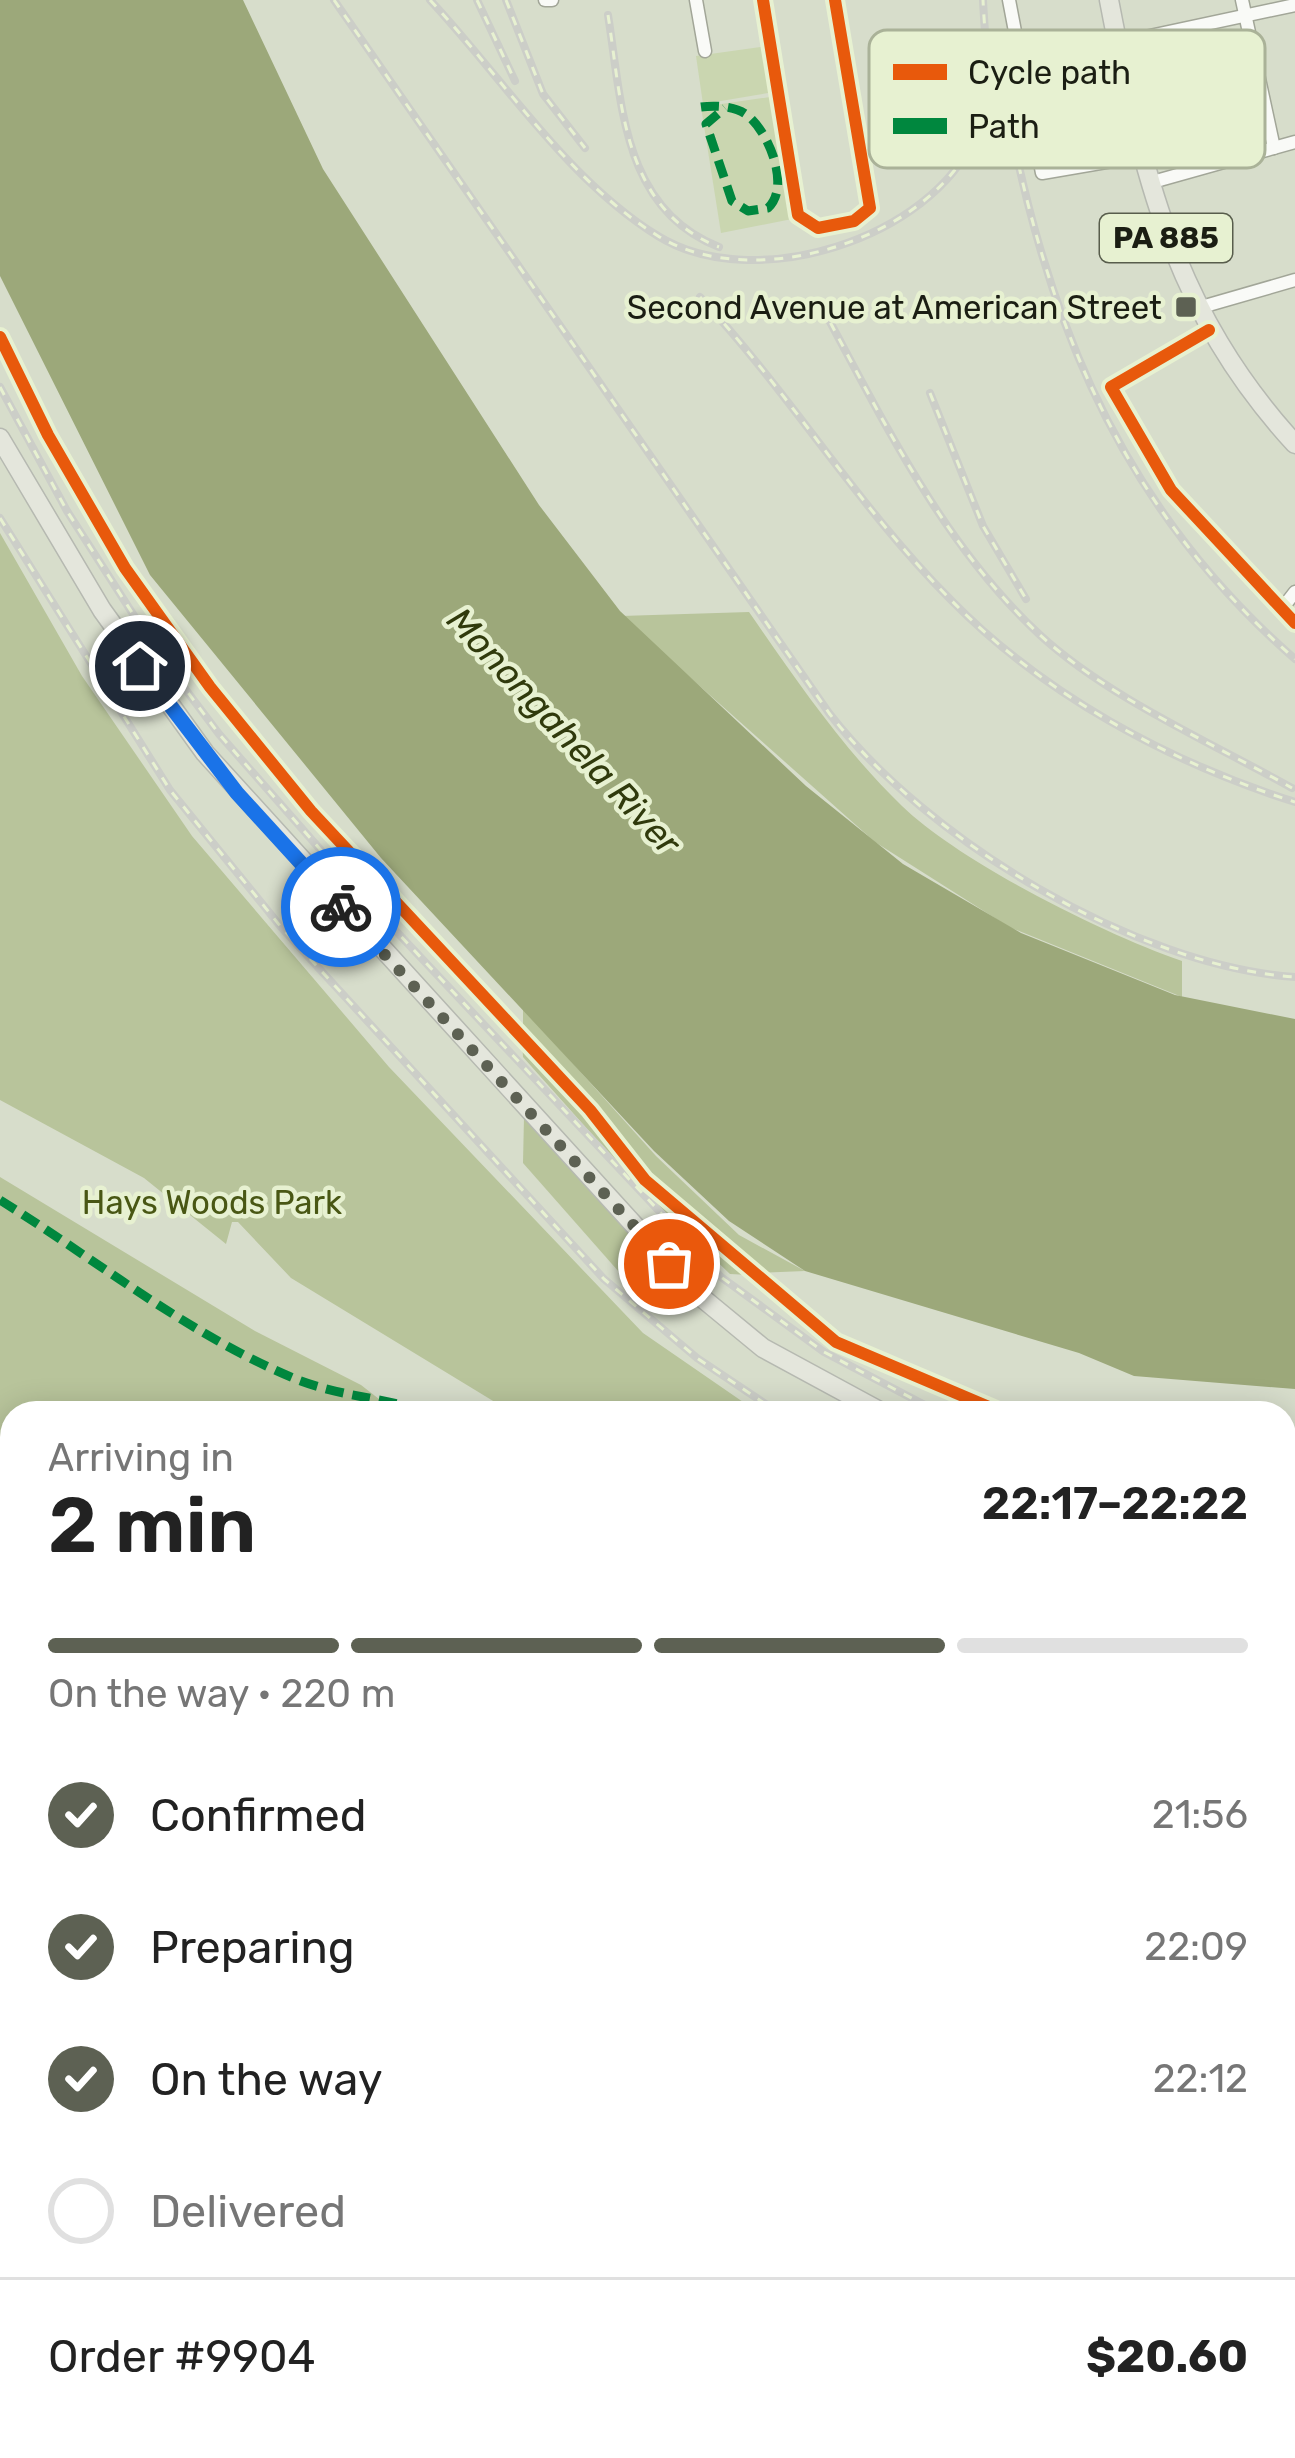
<!DOCTYPE html>
<meta charset="utf-8">
<style>
body{margin:0;font-family:Rubik,sans-serif;background:#f2f2f2;color:#222;height:100vh;display:flex;flex-direction:column;font-size:45px;white-space:nowrap}
*{box-sizing:border-box;margin:0}
p{font-size:39px;color:#767676}
.icon{flex:none;width:66px;height:66px;fill:none;stroke:currentColor;stroke-width:2;stroke-linecap:round;stroke-linejoin:round}
.map{position:relative;flex:1;overflow:hidden}
.details{position:absolute;left:0px;top:1401px;width:1296px;height:1059px;display:flex;flex-direction:column;background:#fff;border-radius:36px 36px 0 0;box-shadow:0 6px 30px #0003}
.details>*{flex:none}
.pin{position:absolute;display:grid;place-items:center;width:102px;height:102px;color:#fff;margin:-51px;border:6px solid #fff;border-radius:50%;box-shadow:0 3px 12px #0007}
.courier{position:absolute;display:grid;place-items:center;width:120px;height:120px;margin:-60px;border:9px solid #1a73e8;border-radius:50%;background:#fff;color:#222;box-shadow:0 3px 15px #0007}
.overview em{font-style:normal;font-weight:600}
.overview div{display:flex;flex-direction:column-reverse}
.overview{display:flex;align-items:center;justify-content:space-between;height:204px;padding:0 48px}
h1{font-size:78px;font-weight:600;line-height:90px}
.bar{display:grid;grid-template-columns:repeat(4,1fr);gap:18px 12px;align-content:center;height:144px;padding:0 48px}
.bar i{height:15px;border-radius:9px;background:#e0e0e0}
.bar .current{background:#5d6153}
.bar p{grid-column:span 4}
.line{display:flex;align-items:center;gap:30px;padding:0 48px;border-top:3px solid #e0e0e0}
.line div{flex:1}
ol{padding:0 48px;list-style:none}
li{display:flex;align-items:center;gap:36px;height:132px}
li p{margin-inline-start:auto}
li .icon{padding:12px;border-radius:50%;background:#5d6153;color:#fff;stroke-width:4}
li:last-child{color:#767676}
li i{width:66px;height:66px;border:6px solid #e0e0e0;border-radius:50%}
.map>svg:first-child{display:block}
</style>
<div class="map">
<svg width="1295" height="2458" viewBox="0 0 1295 2458">
<rect width="100%" height="100%" fill="#d7ddcb"/>
<!-- green -->
<g fill="#cad6b0">
<path d="M767,46L774,92L703,104L696,56Z"/>
<path d="M770,97L792,219L721,233L701,107Z"/>
</g>
<!-- forest -->
<g fill="#b8c49b">
<path d="M0,533L82,676L192,836L389,1067L643,1333L759,1413H513L291,1278L238,1222H232L226,1244L144,1178L0,1100Z"/>
<path d="M749,612C796,680 843,749 902,806C961,863 1104,934 1182,961V997L1009,927L875,842L621,616Z"/>
<path d="M523,1008L656,1156L739,1235L805,1271L754,1273L654,1180L614,1128L523,1034Z"/>
<path d="M522,1040L578,1098L646,1183L749,1275L730,1274L639,1187L523,1057Z"/>
<path d="M524,1117L668,1275L619,1272L523,1163Z"/>
<path d="M0,1177L255,1331L361,1385L397,1413H12V2265L0,2269Z"/>
<path d="M1284,1638L1295,1641V2368H1284Z"/>
<path d="M12,2309V2448H1279L1291,2458H757L734,2451L722,2458L0,2457V2311Z"/>
</g>
<!-- water -->
<path fill="#9ca87a" d="M0,0H243L323,169L539,505L620,611L806,786L903,864L1021,933L1175,995L1295,1019V1389L1134,1376L1079,1353L805,1271L729,1221L654,1151L381,858L150,575L0,276Z"/>
<g fill="none" stroke-linecap="round" stroke-linejoin="round">
<!-- stream -->
<g stroke="#9ca87a" stroke-width="3">
<path d="M0,2275L12,2270"/>
<path d="M1284,2375L1295,2379"/>
</g>
<defs>
<g id="minor">
<path d="M545,0H552"/>
<path d="M696,0L705,51"/>
<path d="M763,0L798,215L818,228L854,221L870,208L835,0"/>
<path d="M1009,0L1042,173L1141,156"/>
<path d="M1242,0L1274,148"/>
<path d="M1117,43L1295,5"/>
<path d="M1149,183L1295,142"/>
<path d="M1198,308L1295,280"/>
<path d="M1209,330L1111,387L1171,490L1295,623"/>
<path d="M1281,610L1295,592"/>
<path d="M537,2448L613,2454L640,2448"/>
<path d="M660,2448L700,2458"/>
</g>
<g id="secondary">
<path d="M0,2291L12,2287"/>
<path d="M1284,2394L1295,2396"/>
</g>
<g id="primary">
<path d="M1109,0C1142,172 1173,311 1295,444"/>
<path d="M0,438L102,610L205,753L695,1292L763,1348L883,1413"/>
<path d="M1284,1577L1295,1581"/>
</g>
</defs>
<!-- minor casing -->
<use href="#minor" stroke="#a2a698" stroke-width="15"/>
<!-- secondary casing -->
<use href="#secondary" stroke="#a2a698" stroke-width="20"/>
<!-- primary casing -->
<use href="#primary" stroke="#b6b9b1" stroke-width="21"/>
<!-- minor -->
<use href="#minor" stroke="#f9faf7" stroke-width="12"/>
<!-- secondary -->
<use href="#secondary" stroke="#eef0ea" stroke-width="16"/>
<!-- primary -->
<use href="#primary" stroke="#e4e6dc" stroke-width="18"/>
<defs>
<g id="rail">
<path d="M334,0L829,713C926,839 1134,966 1295,977"/>
<path d="M430,0C502,77 567,180 658,236C753,295 932,239 975,136C993,94 985,44 983,0"/>
<path d="M477,0L515,81"/>
<path d="M506,0L543,94L585,148"/>
<path d="M608,15C622,103 622,209 719,247"/>
<path d="M998,59C1038,297 1108,496 1295,659"/>
<path d="M700,297C790,393 858,507 951,600C1044,695 1169,762 1295,802"/>
<path d="M822,307C884,422 943,545 1040,635C1107,697 1212,743 1292,788"/>
<path d="M0,387L67,511L156,650L219,734L333,864L721,1277L824,1352L940,1413"/>
<path d="M930,393L983,526L1026,599"/>
<path d="M0,518L170,790L281,927L604,1279L697,1358L779,1413"/>
<path d="M1284,1551L1295,1555"/>
<path d="M1284,1625L1295,1628"/>
</g>
</defs>
<!-- rail casing -->
<use href="#rail" stroke="#cccec8" stroke-width="8"/>
<!-- rail -->
<use href="#rail" stroke="#e7f1d1" stroke-width="3" stroke-dasharray="9" stroke-linecap="butt"/>
<!-- quiet -->
<g stroke="#00873e" stroke-width="9" stroke-dasharray="18 9" stroke-linecap="butt">
<path d="M701,107C715,105 736,106 747,115C769,132 791,187 768,208L748,211L732,201L706,124L725,108"/>
<path d="M0,1200C98,1261 190,1336 298,1380C343,1397 386,1398 431,1413"/>
<path d="M0,2005L12,2003"/>
<path d="M0,2217L12,2209"/>
</g>
<defs>
<g id="cycleway">
<path d="M763,0L798,215L818,228L854,221L870,208L835,0"/>
<path d="M1209,330L1111,387L1171,490L1295,623"/>
<path d="M0,337L48,435L125,568L210,687L311,811L590,1110L645,1180L836,1342L1003,1413"/>
</g>
</defs>
<!-- cycleway casing -->
<use href="#cycleway" stroke="#e7f1d1" stroke-width="20"/>
<!-- cycleway -->
<use href="#cycleway" stroke="#e8590c" stroke-width="12"/>
</g>
<g fill="none" stroke-linecap="round" stroke-linejoin="round">
<!-- done -->
<path stroke="#5d6153" stroke-width="12" stroke-dasharray="0 21.6" d="M341,907L669,1264"/>
<!-- route -->
<path stroke="#1a73e8" stroke-width="15" d="M140,666L237,793L341,907"/>
</g>
<!-- markers -->
<rect fill="#5d6153" stroke="#e7f1d1" stroke-width="4.5" x="1174" y="295" width="24" height="24" rx="6"/>
<g text-anchor="middle" dominant-baseline="central" stroke-width="9" stroke-linejoin="round" paint-order="stroke">
<!-- shield labels -->
<rect fill="#e7f1d1" stroke="#585d4c" stroke-width="3" x="1100" y="214" width="132" height="48" rx="9"/>
<g font-size="30" font-weight="bold" fill="#1b1e13">
<text x="1166" y="238">PA 885</text>
</g>
<!-- poi labels -->
<g font-size="33" fill="#1b1e13" stroke="#e7f1d1" text-anchor="end">
<text x="1162" y="307">Second Avenue at American Street</text>
</g>
<!-- park labels -->
<g font-size="33" fill="#495714" stroke="#e7f1d1">
<text x="212" y="1202">Hays Woods Park</text>
</g>
<!-- water labels -->
<g font-size="36" font-style="italic" fill="#303a0c" stroke="#e7f1d1">
<text transform="translate(564 731) rotate(47)">Monongahela River</text>
</g>
</g>
<!-- legend -->
<rect x="869" y="30" width="396" height="138" rx="18" fill="#e7f1d1" stroke="#aab298" stroke-width="3"/>
<rect x="893" y="64" width="54" height="16" fill="#e8590c"/>
<rect x="893" y="118" width="54" height="16" fill="#00873e"/>
<g font-size="33" fill="#1b1e13">
<text x="968" y="84">Cycle path</text>
<text x="968" y="138">Path</text>
</g>
</svg>
<div class="pin" style="left:669px;top:1264px;background:#ea580c"><svg class="icon" aria-label="bag" viewBox="0 0 24 24"><path d="M5 8h14l-1 12H6zM9 8a3 3 0 0 1 6 0"/></svg></div>
<div class="pin" style="left:140px;top:666px;background:#1f2937"><svg class="icon" aria-label="home" viewBox="0 0 24 24"><path d="M3 11l9-7 9 7M6 9v11h12V9"/></svg></div>
<div class="courier" style="left:341px;top:907px"><svg class="icon" aria-label="bike" viewBox="0 0 24 24"><circle cx="6" cy="16" r="4"/><circle cx="18" cy="16" r="4"/><path d="M6 16l4-8h5l3 8M10 8l3 8H6M13 5h3"/></svg></div>
<section class="details">
<div class="overview"><div><h1>2 min</h1><p>Arriving in</p></div><em>22:17–22:22</em></div>
<div class="bar"><i class="current"></i><i class="current"></i><i class="current"></i><i></i><p>On the way · 220 m</p></div>
<ol>
<li><svg class="icon" aria-label="check" viewBox="0 0 24 24"><path d="M5 12l5 5 9-10"/></svg>Confirmed<p>21:56</p></li>
<li><svg class="icon" aria-label="check" viewBox="0 0 24 24"><path d="M5 12l5 5 9-10"/></svg>Preparing<p>22:09</p></li>
<li><svg class="icon" aria-label="check" viewBox="0 0 24 24"><path d="M5 12l5 5 9-10"/></svg>On the way<p>22:12</p></li>
<li><i></i>Delivered</li>
</ol>
<div class="line" style="height:156px"><div>Order #9904</div><b>$20.60</b></div>
</section>
</div>
